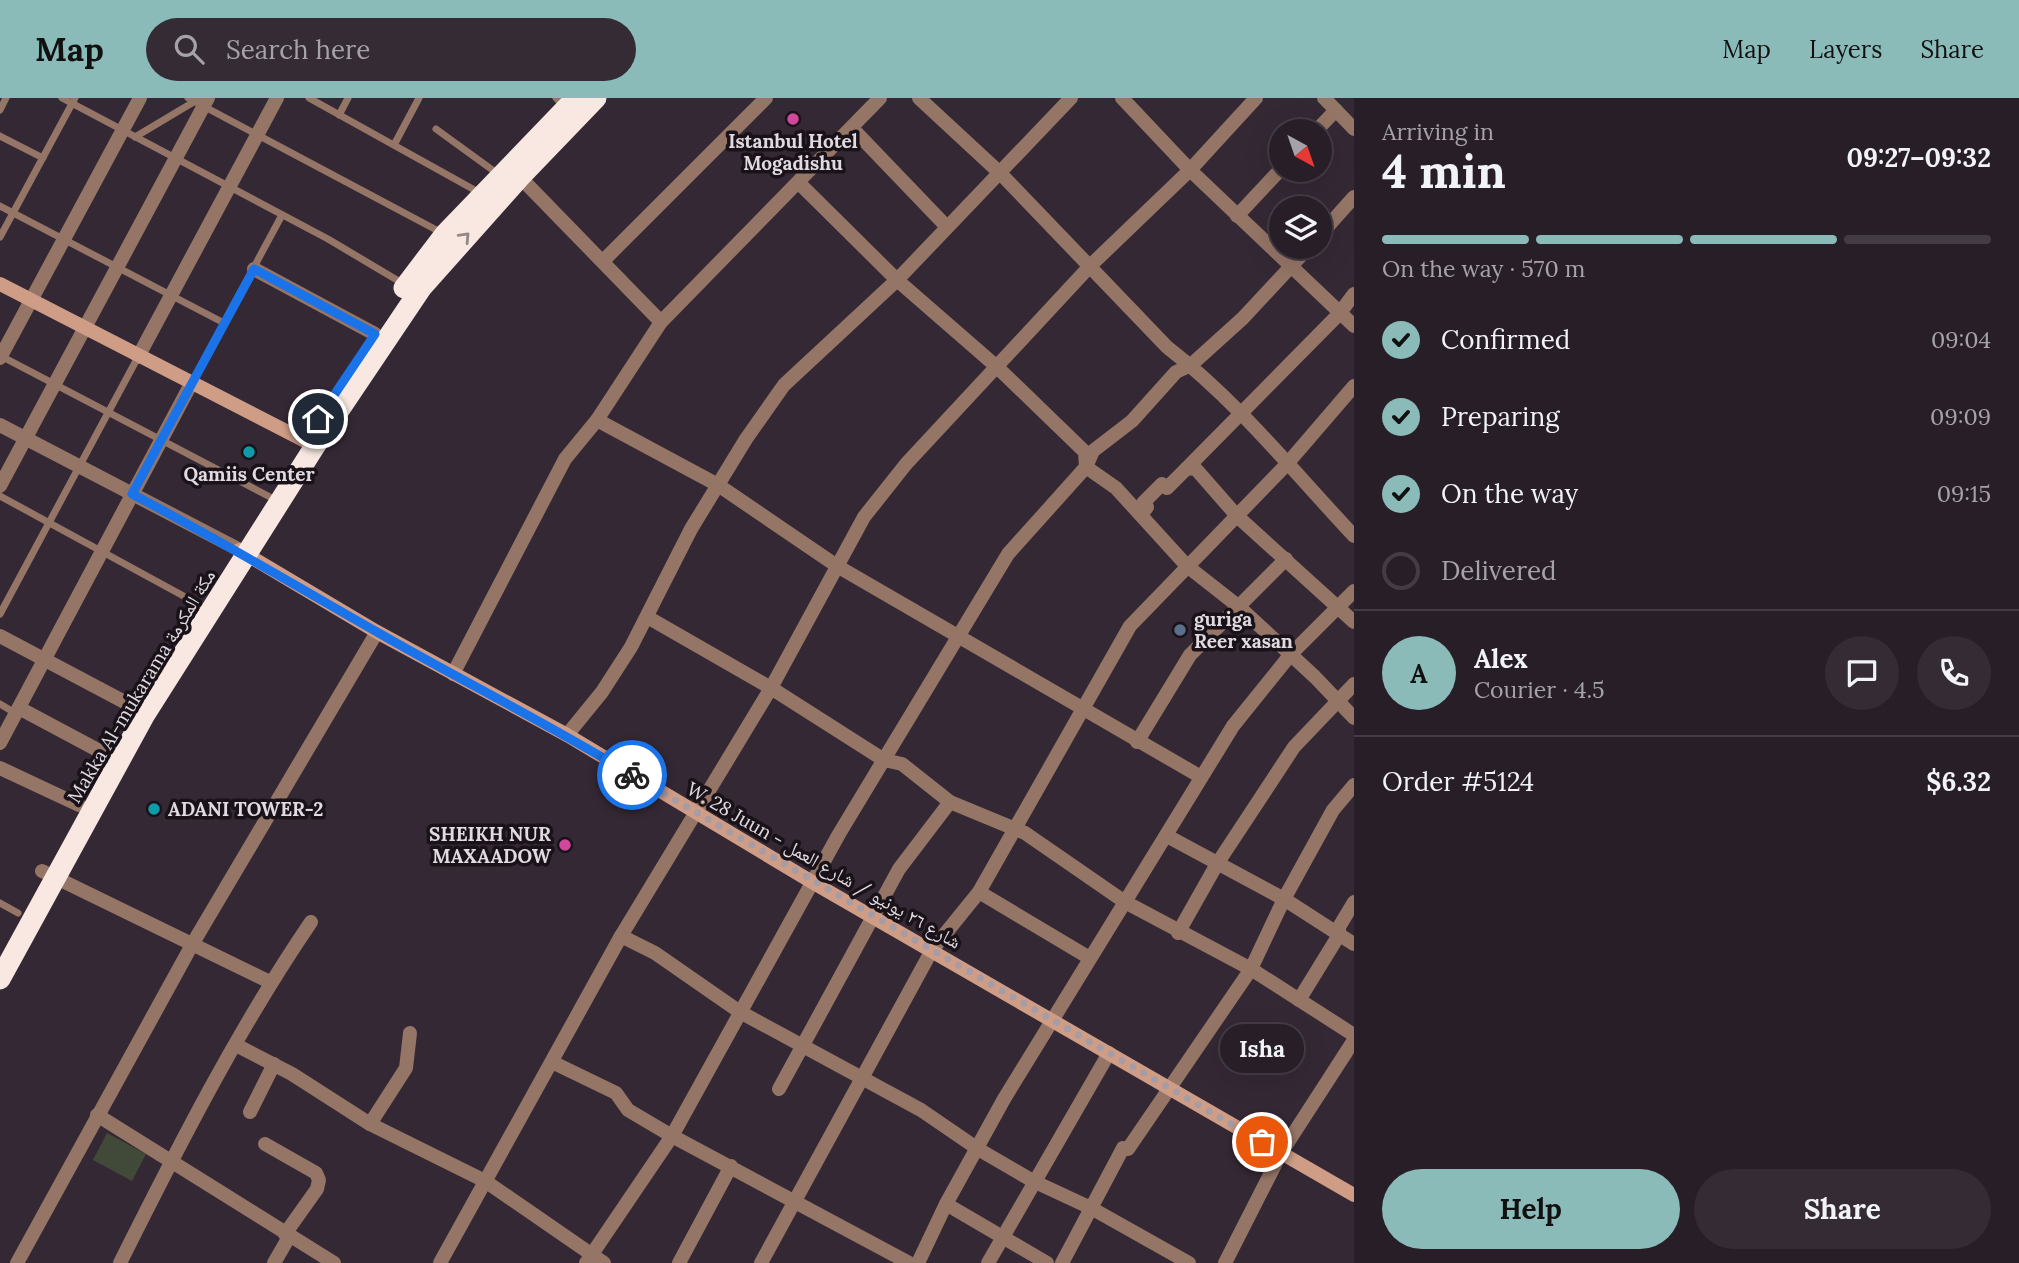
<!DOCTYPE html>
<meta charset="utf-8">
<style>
body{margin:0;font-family:Lora,"Noto Naskh Arabic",serif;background:#342b34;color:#f1f3f6;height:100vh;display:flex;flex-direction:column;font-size:26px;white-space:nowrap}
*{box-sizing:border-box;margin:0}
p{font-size:23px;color:#a5a2a8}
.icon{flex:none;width:38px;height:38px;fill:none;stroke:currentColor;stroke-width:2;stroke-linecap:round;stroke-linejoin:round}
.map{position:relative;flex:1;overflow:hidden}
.panel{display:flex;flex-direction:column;background:#281e28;width:665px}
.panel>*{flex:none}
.needle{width:46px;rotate:140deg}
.fabs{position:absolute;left:1269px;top:21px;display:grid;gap:14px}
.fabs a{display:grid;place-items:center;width:63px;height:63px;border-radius:50%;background:#281e28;box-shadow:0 7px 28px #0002,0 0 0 2px #443c45;font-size:35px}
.pin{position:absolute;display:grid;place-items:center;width:60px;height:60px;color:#fff;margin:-30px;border:4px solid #fff;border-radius:50%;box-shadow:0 2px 7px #0007}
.courier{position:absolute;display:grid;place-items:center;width:70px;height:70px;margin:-35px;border:5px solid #1a73e8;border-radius:50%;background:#fff;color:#222;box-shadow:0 2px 9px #0007}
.bubble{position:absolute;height:49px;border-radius:24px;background:#281e28;box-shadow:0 7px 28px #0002,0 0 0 2px #443c45;font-size:23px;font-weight:800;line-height:49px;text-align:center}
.summary em{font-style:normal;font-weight:800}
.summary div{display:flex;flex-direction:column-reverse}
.summary{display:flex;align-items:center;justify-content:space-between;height:119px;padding:0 28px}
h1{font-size:46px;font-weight:800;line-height:52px}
.bar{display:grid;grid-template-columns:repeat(4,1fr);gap:10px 7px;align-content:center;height:84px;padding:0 28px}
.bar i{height:9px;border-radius:5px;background:#443c45}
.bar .on{background:#8bbbb9}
.bar p{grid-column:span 4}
.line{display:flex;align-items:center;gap:18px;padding:0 28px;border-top:2px solid #443c45}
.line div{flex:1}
.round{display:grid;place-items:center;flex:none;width:74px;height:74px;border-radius:37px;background:#342b34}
ol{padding:0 28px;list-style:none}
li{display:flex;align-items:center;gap:21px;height:77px}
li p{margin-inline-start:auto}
li .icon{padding:7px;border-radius:50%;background:#8bbbb9;color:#111;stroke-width:4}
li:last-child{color:#a5a2a8}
li i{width:38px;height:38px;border:4px solid #443c45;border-radius:50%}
.cta{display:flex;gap:14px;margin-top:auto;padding:14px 28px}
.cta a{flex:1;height:80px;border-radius:42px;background:#8bbbb9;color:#111;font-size:28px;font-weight:800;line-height:80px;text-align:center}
.cta a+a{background:#342b34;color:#f1f3f6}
header{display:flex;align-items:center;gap:42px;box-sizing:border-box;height:98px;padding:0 35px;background:#8bbbb9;color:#111}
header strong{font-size:33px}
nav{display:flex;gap:38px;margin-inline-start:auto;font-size:24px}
.search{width:490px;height:63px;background:#342b34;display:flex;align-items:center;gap:18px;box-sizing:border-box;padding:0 24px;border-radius:38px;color:#a5a2a8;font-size:26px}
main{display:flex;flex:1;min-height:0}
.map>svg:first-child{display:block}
</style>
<header>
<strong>Map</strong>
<div class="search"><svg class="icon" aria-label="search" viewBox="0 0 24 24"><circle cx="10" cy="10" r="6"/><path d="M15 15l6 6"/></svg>Search here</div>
<nav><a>Map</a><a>Layers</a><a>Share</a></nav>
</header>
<main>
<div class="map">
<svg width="1354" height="1165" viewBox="0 0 1354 1165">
<rect width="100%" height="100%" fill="#352835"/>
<!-- green -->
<path fill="#414a38" d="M107,1035L146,1056L132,1083L93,1062Z"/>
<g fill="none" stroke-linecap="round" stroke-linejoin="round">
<!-- lane -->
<g stroke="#947566" stroke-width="7">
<path d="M62,0L328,141L402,185"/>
<path d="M188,0L444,136"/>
<path d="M309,0L480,95"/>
<path d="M556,0L565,10"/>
<path d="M0,12L6,0"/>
<path d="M339,17L348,0"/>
<path d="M436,31L498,76"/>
<path d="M0,38L43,60"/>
<path d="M135,39L197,2"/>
<path d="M394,47L419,0"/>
<path d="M0,108L224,225"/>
<path d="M0,139L75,0"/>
<path d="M1,258L270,399"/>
<path d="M191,286L282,117"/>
<path d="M0,398L200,507"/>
<path d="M0,516L138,259"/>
<path d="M0,606L15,615"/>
<path d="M0,805L18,815"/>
</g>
<!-- street -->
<g stroke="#947566" stroke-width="14">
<path d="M919,0L1001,76L1167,249C1237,303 1294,374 1354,438"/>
<path d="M1122,0L1190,72L1354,228"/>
<path d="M1324,0L1354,31"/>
<path d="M852,30L947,129"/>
<path d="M1316,33L1336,12"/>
<path d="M515,74L661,224"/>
<path d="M799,85L897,182L997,269L1085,354L1086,369L1116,390L1187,468L1238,508L1315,579L1354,620"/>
<path d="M1237,118L1281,71"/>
<path d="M1320,137L1354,99"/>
<path d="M604,162L766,0"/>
<path d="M254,171L375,236"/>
<path d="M138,259L277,0"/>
<path d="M0,260L140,0"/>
<path d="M597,322L718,387L837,468L1201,679"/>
<path d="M0,327L238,451"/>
<path d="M1186,371L1195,370L1237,418L1354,524"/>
<path d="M0,388L208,0"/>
<path d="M1141,417L1147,409L1143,405L1162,386L1167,390L1186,371L1339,216L1354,196"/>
<path d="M649,520L771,590L884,662L902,666L950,704L1025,735L1125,804L1251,871L1354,937"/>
<path d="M0,538L134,609"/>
<path d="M453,576L565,361L597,322L661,224L880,0"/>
<path d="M19,610L107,657"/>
<path d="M567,637L602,594L631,549L691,431L746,341L784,287L897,182L1071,0"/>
<path d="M1137,644L1190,557L1286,461"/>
<path d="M0,645L191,286"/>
<path d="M0,670L79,707"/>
<path d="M1167,738L1284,801L1354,846"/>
<path d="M42,773L270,884"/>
<path d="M979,794L1088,859"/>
<path d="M1178,835L1217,766L1294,649L1354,586"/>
<path d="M621,838L655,855L740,914L921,1012L978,1051L1033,1083L1091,1110L1189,1165"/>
<path d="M1299,902L1339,837V829L1354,804"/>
<path d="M236,947L292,976L370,1026L485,1083L604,1165"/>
<path d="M554,965L616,995L628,1012L672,1038L909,1165"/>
<path d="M779,991L899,771L950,704"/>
<path d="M250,1014L274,966"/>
<path d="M97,1017L334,1165"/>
<path d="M370,1026L406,970L410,935"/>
<path d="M265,1046L316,1075L319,1082L317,1091L285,1136"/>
<path d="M946,1106L1047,1165"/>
<path d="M17,1165L193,845L377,534"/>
<path d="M120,1165C178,1049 238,931 311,824"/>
<path d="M274,1165L289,1139"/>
<path d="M440,1165L621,838L771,590L864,419L906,366L1091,167L1190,72L1256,0"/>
<path d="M586,1165L672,1038L839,736L1008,456L1086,369L1093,353L1132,323L1176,274L1191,267L1243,220L1309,149"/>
<path d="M679,1165L731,1068"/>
<path d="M761,1165L932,852L979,794L1130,528L1287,366L1354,288"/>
<path d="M918,1165L946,1106L1004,1001L1233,628L1291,556L1354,493"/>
<path d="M988,1165L1109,955"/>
<path d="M1062,1165L1123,1050L1128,1051L1251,871L1284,801L1333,712L1354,687"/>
<path d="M1225,1165L1281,1055L1354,942"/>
</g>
<!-- secondary -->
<g stroke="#cf9c86" stroke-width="14">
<path d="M0,186L315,348"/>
<path d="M239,452L377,534L567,637L812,784L1354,1097"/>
</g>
<!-- highway -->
<g stroke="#f8e8e1" stroke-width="21">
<path d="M404,190L445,136L576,0"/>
<path d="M0,881L144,618L315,348L422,189L520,79L596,0"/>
</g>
</g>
<!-- one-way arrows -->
<defs><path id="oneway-chevron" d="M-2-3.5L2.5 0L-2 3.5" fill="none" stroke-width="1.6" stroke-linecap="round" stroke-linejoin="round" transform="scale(1.75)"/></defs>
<use stroke="#948887" href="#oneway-chevron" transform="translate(465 139) rotate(-47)"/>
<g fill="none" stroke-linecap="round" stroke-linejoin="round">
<!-- done -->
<path stroke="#a59ca5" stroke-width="7" stroke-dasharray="0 12.6" d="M632,677L1262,1044"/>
<!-- route -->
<path stroke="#1a73e8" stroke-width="9" d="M318,321L375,236L254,171L132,396C216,440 296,488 377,534C462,583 549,626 632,677"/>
</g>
<!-- markers -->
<g fill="#d1479c" stroke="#191319" stroke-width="2.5">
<circle cx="793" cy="21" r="7"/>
<circle cx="565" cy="747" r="7"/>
</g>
<g fill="#0f9aa8" stroke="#191319" stroke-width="2.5">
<circle cx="249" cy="354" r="7"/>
<circle cx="154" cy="711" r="7"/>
</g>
<circle fill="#5c6f8a" stroke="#191319" stroke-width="2.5" cx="1180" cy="532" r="7"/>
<g text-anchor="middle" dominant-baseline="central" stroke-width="7" stroke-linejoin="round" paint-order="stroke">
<!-- poi labels -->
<g font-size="19" font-weight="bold" fill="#e2dae2" stroke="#191319">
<text x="793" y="43">Istanbul Hotel<tspan x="793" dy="22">Mogadishu</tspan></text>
<text x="249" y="376">Qamiis Center</text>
<text x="1194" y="521" text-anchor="start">guriga<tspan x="1194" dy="22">Reer xasan</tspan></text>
<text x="168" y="711" text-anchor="start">ADANI TOWER-2</text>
<text x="551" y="736" text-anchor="end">SHEIKH NUR<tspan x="551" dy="22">MAXAADOW</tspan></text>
</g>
<!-- street labels -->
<g font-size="19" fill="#e2dae2" stroke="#191319">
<text transform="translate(141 588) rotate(-59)">Makka Al-mukarama مكة المكرمة</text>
<text transform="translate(824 767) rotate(30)">W. 28 Juun - شارع ٢٦ يونيو / شارع العمل</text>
</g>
</g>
</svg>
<div class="fabs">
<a><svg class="needle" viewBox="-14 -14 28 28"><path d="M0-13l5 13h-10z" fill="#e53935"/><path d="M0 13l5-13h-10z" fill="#a5a2a8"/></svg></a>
<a><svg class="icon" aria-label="layers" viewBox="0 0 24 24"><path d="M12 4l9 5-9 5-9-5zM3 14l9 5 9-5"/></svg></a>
</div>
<div class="pin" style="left:1262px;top:1044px;background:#ea580c"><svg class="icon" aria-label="bag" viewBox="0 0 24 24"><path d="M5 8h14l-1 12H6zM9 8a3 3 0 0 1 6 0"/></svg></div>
<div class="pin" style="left:318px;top:321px;background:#1f2937"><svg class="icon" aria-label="home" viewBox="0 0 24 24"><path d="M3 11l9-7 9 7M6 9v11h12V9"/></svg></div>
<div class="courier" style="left:632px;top:677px"><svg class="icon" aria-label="bike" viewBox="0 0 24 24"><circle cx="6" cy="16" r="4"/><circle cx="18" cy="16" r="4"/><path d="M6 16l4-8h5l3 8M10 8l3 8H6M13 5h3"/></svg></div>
<div class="bubble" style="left:1220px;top:926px;width:84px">Isha</div>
</div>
<section class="panel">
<div class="summary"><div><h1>4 min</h1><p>Arriving in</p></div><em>09:27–09:32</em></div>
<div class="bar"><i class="on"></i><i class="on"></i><i class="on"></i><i></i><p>On the way · 570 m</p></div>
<ol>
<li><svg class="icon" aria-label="check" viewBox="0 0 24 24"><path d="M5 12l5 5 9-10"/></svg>Confirmed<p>09:04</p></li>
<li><svg class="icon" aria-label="check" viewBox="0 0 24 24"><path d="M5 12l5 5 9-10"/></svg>Preparing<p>09:09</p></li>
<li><svg class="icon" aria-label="check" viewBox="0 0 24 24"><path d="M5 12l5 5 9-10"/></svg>On the way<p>09:15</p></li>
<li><i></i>Delivered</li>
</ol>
<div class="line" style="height:126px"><b class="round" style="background:#8bbbb9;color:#111">A</b><div><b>Alex</b><p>Courier · 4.5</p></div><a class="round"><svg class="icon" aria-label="chat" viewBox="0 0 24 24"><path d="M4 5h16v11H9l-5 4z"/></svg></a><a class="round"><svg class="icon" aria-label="phone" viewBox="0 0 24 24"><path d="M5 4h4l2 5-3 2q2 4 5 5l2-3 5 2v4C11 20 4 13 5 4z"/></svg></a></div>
<div class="line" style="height:91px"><div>Order #5124</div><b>$6.32</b></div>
<div class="cta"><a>Help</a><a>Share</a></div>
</section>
</main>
